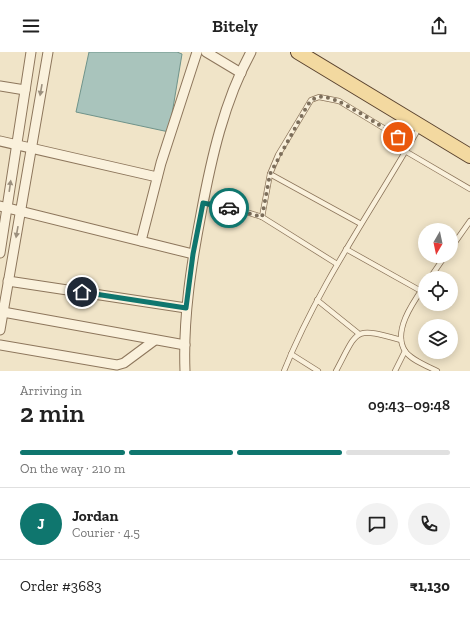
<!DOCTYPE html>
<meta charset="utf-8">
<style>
body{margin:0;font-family:"Zilla Slab",serif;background:#f2f2f2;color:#222;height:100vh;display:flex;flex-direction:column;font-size:15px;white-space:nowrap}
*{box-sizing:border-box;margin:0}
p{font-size:13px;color:#767676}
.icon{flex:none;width:22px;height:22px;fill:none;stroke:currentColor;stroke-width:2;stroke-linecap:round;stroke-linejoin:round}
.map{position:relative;height:319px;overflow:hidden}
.panel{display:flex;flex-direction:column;background:#fff;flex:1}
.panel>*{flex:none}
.needle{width:26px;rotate:189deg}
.buttons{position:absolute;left:418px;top:171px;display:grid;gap:8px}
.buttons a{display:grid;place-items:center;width:40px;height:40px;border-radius:50%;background:#fff;box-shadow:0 2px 10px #0003;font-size:20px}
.pin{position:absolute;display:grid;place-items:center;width:34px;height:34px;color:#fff;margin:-17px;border:2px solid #fff;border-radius:50%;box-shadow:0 1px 4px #0007}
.courier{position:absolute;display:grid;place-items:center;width:40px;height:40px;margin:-20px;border:3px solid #0f766e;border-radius:50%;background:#fff;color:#222;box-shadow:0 1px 5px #0007}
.head em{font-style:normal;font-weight:600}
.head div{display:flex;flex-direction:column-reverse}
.head{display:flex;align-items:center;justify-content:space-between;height:68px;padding:0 20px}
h1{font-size:26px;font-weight:600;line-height:30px}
.bar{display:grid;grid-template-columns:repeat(4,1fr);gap:6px 4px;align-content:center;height:48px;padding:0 20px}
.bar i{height:5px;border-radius:3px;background:#e0e0e0}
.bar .active{background:#0f766e}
.bar p{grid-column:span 4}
.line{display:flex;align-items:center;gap:10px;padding:0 20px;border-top:1px solid #e0e0e0}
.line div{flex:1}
.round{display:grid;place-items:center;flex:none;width:42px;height:42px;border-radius:21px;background:#f2f2f2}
header{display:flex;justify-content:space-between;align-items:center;height:52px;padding:0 20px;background:#fff;font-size:18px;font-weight:600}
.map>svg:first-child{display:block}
</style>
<header><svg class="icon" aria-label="menu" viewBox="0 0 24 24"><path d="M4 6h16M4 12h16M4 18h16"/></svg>Bitely<svg class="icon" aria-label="share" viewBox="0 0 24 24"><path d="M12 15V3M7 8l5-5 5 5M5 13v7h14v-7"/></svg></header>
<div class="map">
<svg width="470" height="319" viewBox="0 0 470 319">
<rect width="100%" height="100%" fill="#f0e4c8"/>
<!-- water -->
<path fill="#a9c4bc" stroke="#6f938a" d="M89,0H177L182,2L169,80L76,60Z"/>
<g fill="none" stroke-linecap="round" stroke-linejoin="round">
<defs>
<g id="service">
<path d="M405,99L470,137"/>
<path d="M270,122L361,172"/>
<path d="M203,151L240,158L262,165L337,212"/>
<path d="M262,165L270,122L278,103L311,48L319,45L339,49L410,92"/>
<path d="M451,196L470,169"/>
<path d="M346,197L421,239"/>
<path d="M430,226L445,204"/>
<path d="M425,233C414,249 392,279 405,299C411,308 427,314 437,319"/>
<path d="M317,248L358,281"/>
<path d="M291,302L318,319"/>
<path d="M284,319C319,232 373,157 419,76"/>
<path d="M336,319C359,276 353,275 401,288"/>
<path d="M395,319L405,299"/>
</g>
<g id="minor">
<path d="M206,0L241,21"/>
<path d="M0,34L25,38"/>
<path d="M0,89L157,125"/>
<path d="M0,154L193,202"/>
<path d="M141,189L161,111L197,0"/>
<path d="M0,201L31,0"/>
<path d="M8,229L186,256"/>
<path d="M3,260L185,293"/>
<path d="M0,278L48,0"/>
<path d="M0,293L117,313L124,311L155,288"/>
<path d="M185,319C183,266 191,214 201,162C211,108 224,49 251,0"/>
</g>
<path id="primary" d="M298,0L470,104"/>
</defs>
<!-- service casing -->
<use href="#service" stroke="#8d765c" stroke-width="6"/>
<!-- minor casing -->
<use href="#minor" stroke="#8d765c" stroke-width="11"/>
<!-- primary casing -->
<use href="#primary" stroke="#5b4430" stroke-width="16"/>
<!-- service -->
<use href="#service" stroke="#faf1dc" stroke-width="4.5"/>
<!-- minor -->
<use href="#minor" stroke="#faf1dc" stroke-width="9"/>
<!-- primary -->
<use href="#primary" stroke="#f3d9a0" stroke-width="14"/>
</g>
<!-- one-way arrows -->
<defs><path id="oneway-solid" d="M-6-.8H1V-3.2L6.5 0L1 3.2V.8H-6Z"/></defs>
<g fill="#9c907e">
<use href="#oneway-solid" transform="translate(41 38) rotate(100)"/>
<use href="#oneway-solid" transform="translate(10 134) rotate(-82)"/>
<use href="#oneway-solid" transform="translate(17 180) rotate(100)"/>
</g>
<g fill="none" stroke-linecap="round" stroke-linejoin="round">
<!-- done -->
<path stroke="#7c6e5b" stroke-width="4" stroke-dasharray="0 7.2" d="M229,156L262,165L270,122L307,54C310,50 313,46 319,45C334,41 383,76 398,85"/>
<!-- route -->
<path stroke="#0f766e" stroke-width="5" d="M82,240L186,256L193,202L203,151L229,156"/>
</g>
</svg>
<div class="buttons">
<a><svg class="needle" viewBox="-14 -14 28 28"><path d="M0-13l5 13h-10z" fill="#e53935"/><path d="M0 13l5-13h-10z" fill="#767676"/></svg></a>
<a><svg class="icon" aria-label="locate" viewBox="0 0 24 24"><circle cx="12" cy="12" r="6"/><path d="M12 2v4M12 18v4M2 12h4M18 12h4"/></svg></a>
<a><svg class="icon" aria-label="layers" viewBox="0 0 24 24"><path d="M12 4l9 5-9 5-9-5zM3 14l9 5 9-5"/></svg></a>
</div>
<div class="pin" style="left:398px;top:85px;background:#ea580c"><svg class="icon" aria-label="bag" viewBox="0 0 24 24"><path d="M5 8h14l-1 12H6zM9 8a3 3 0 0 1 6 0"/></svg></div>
<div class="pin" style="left:82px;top:240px;background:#1f2937"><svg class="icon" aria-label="home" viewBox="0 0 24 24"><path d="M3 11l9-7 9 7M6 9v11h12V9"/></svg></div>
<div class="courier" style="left:229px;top:156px"><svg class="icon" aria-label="car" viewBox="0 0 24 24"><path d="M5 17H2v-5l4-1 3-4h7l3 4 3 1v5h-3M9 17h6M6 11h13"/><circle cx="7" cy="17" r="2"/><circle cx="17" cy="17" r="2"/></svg></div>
</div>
<section class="panel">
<div class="head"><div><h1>2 min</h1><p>Arriving in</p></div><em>09:43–09:48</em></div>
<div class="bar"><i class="active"></i><i class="active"></i><i class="active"></i><i></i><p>On the way · 210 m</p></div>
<div class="line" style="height:72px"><b class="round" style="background:#0f766e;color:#fff">J</b><div><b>Jordan</b><p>Courier · 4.5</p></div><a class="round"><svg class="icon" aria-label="chat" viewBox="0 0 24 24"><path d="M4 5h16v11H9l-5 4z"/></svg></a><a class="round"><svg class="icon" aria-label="phone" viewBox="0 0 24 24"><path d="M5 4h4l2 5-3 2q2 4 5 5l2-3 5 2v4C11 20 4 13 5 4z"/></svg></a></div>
<div class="line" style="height:52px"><div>Order #3683</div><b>₹1,130</b></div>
</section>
